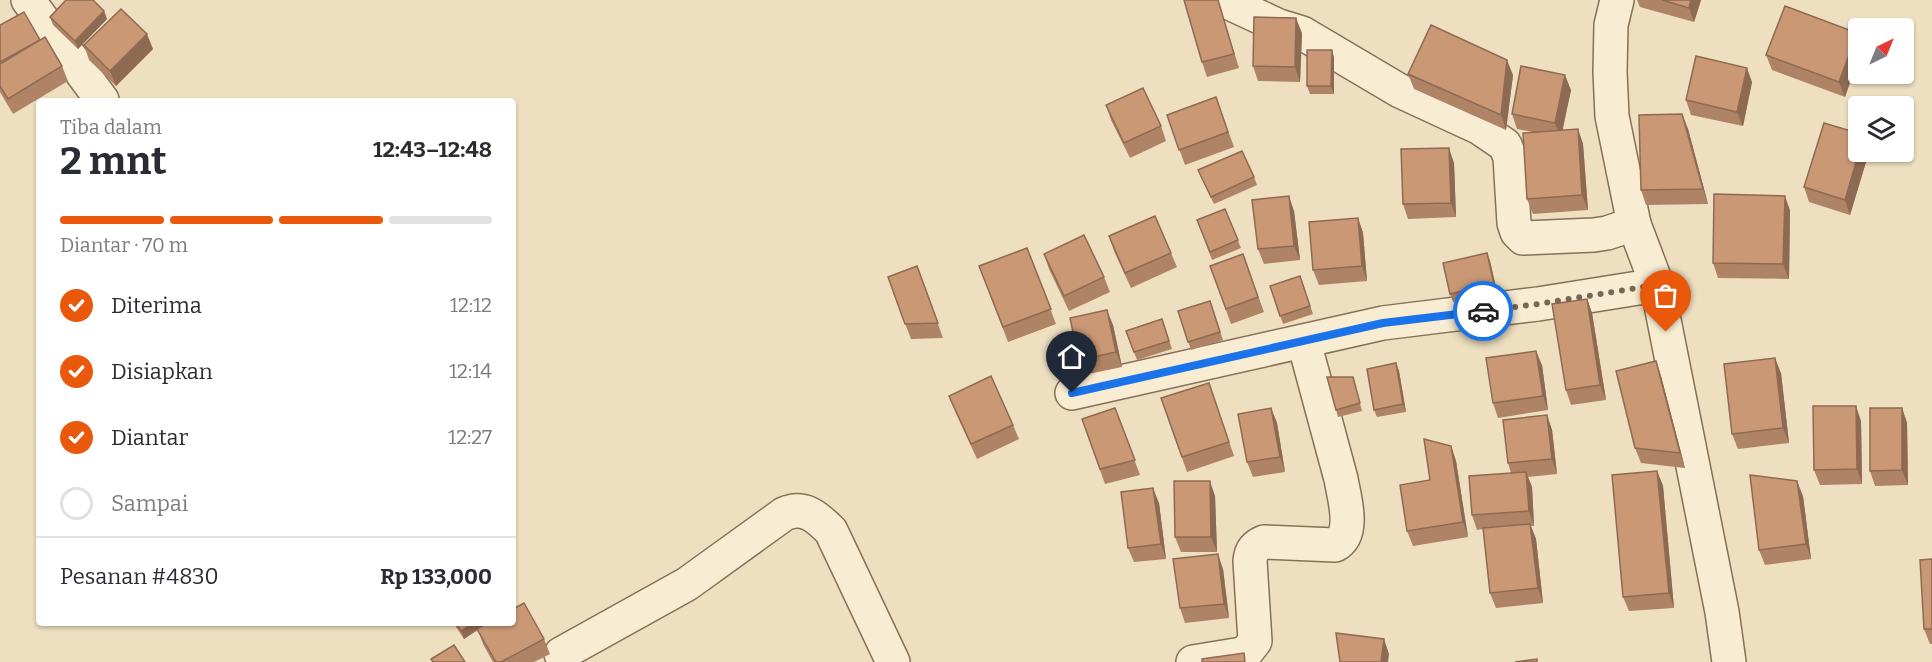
<!DOCTYPE html>
<html lang="id">
<meta charset="utf-8">
<style>
body{margin:0;font-family:Bitter,serif;background:#f2f2f3;color:#2b2b33;height:100vh;display:flex;flex-direction:column;font-size:22px;white-space:nowrap}
*{box-sizing:border-box;margin:0}
p{font-size:20px;color:#7c7c81}
.icon{flex:none;width:33px;height:33px;fill:none;stroke:currentColor;stroke-width:2;stroke-linecap:round;stroke-linejoin:round}
.map{position:relative;flex:1;overflow:hidden}
.side{position:absolute;left:36px;top:98px;width:480px;height:528px;display:flex;flex-direction:column;background:#fff;border-radius:6px;box-shadow:0 2px 4px #0004}
.side>*{flex:none}
.needle{width:39px;rotate:43deg}
.buttons{position:absolute;left:1848px;top:18px;display:grid;gap:12px}
.buttons a{display:grid;place-items:center;width:66px;height:66px;border-radius:6px;background:#fff;box-shadow:0 2px 4px #0004;font-size:30px}
.pin{position:absolute;display:grid;place-items:center;width:51px;height:51px;color:#fff;margin:-62px -26px;border-radius:50% 50% 50% 0;rotate:-45deg;box-shadow:0 0 6px #0007}
.pin .icon{rotate:45deg}
.courier{position:absolute;display:grid;place-items:center;width:60px;height:60px;margin:-30px;border:4px solid #1a73e8;border-radius:50%;background:#fff;color:#222;box-shadow:0 2px 8px #0007}
.headline em{font-style:normal;font-weight:700}
.headline div{display:flex;flex-direction:column-reverse}
.headline{display:flex;align-items:center;justify-content:space-between;height:102px;padding:0 24px}
h1{font-size:39px;font-weight:700;line-height:45px}
.bar{display:grid;grid-template-columns:repeat(4,1fr);gap:9px 6px;align-content:center;height:72px;padding:0 24px}
.bar i{height:8px;border-radius:4px;background:#e1e1e2}
.bar .active{background:#ea580c}
.bar p{grid-column:span 4}
.line{display:flex;align-items:center;gap:15px;padding:0 24px;border-top:2px solid #e1e1e2}
.line div{flex:1}
ol{padding:0 24px;list-style:none}
li{display:flex;align-items:center;gap:18px;height:66px}
li p{margin-inline-start:auto}
li .icon{padding:6px;border-radius:50%;background:#ea580c;color:#fff;stroke-width:4}
li:last-child{color:#7c7c81}
li i{width:33px;height:33px;border:3px solid #e1e1e2;border-radius:50%}
.map>svg:first-child{display:block}
</style>
<div class="map">
<svg width="1932" height="662" viewBox="0 0 1932 662">
<rect width="100%" height="100%" fill="#eddfc0"/>
<g fill="none" stroke-linecap="round" stroke-linejoin="round">
<defs>
<g id="street">
<path d="M28,0L102,100"/>
<path d="M1223,0L1279,26L1302,33L1400,91L1480,128L1505,145L1510,157L1514,223L1517,232L1523,238L1594,235L1607,233L1634,224"/>
<path d="M1617,0L1611,25L1610,72L1612,116L1634,224L1657,285L1722,612L1729,662"/>
<path d="M1072,393L1383,323L1538,304L1657,285"/>
<path d="M561,654L687,584L784,514C804,505 817,517 831,531L893,662"/>
<path d="M1193,662L1242,654L1248,650L1255,641L1250,561C1251,550 1255,546 1264,542L1335,545C1356,534 1344,497 1341,479L1304,342"/>
</g>
</defs>
<!-- street casing -->
<use href="#street" stroke="#867058" stroke-width="36"/>
<!-- street -->
<use href="#street" stroke="#f8edd3" stroke-width="33"/>
</g>
<!-- wall -->
<g fill="#af8365">
<path d="M1218,0L1239,68L1207,77L1202,62Z"/>
<path d="M1637,0H1701L1694,22L1640,7Z"/>
<path d="M104,11L107,19L78,49L53,25L50,17Z"/>
<path d="M0,25L40,40L62,66L68,81L13,114L0,92Z"/>
<path d="M1302,33L1300,82L1258,81L1253,66Z"/>
<path d="M1857,33L1858,36V59L1845,97L1772,70L1766,55Z"/>
<path d="M84,45L153,49L116,86L89,60Z"/>
<path d="M1332,50L1334,58V94H1310L1307,86Z"/>
<path d="M1408,74L1513,75L1506,130L1414,89Z"/>
<path d="M1752,82L1743,126L1691,115L1686,100Z"/>
<path d="M1571,90L1562,130L1578,129L1583,144L1588,210L1533,214L1527,199L1533,132L1517,129L1512,114Z"/>
<path d="M1216,97L1234,147L1185,165L1167,115Z"/>
<path d="M1106,105L1161,126L1166,141L1130,158L1111,120Z"/>
<path d="M1682,114L1688,129L1708,204L1646,205L1641,190Z"/>
<path d="M1858,152H1869L1850,215L1809,202L1804,187Z"/>
<path d="M1454,163L1456,217L1408,219L1403,204Z"/>
<path d="M1198,170L1254,177L1257,185L1214,204Z"/>
<path d="M1225,209L1241,248L1212,260L1197,220Z"/>
<path d="M1790,210L1789,279L1718,278L1713,263Z"/>
<path d="M1294,211L1300,260L1264,264L1258,249Z"/>
<path d="M1358,218L1363,233L1367,281L1319,285L1313,270Z"/>
<path d="M1109,236L1171,253L1177,267L1131,288L1114,251Z"/>
<path d="M1027,248L1056,324L1008,342L979,266Z"/>
<path d="M1487,253L1490,261L1497,292L1453,302L1450,294Z"/>
<path d="M1044,254L1104,277L1110,292L1069,311L1049,269Z"/>
<path d="M1243,254L1264,312L1231,324L1210,266Z"/>
<path d="M917,266L943,338L911,339L893,292Z"/>
<path d="M1300,276L1313,314L1283,324L1270,286Z"/>
<path d="M1587,299L1592,313L1606,400L1571,405L1566,390Z"/>
<path d="M1210,301L1223,340L1191,350L1178,311Z"/>
<path d="M1162,319L1172,349L1137,360L1126,331Z"/>
<path d="M1113,325L1122,367L1084,375L1079,360Z"/>
<path d="M1656,361L1661,376L1685,468L1641,463L1635,448Z"/>
<path d="M1396,363L1399,371L1406,412L1377,417L1374,410Z"/>
<path d="M1542,365L1548,410L1498,418L1493,403Z"/>
<path d="M1781,373L1789,443L1738,449L1732,434Z"/>
<path d="M1209,383L1234,456L1187,472L1161,398Z"/>
<path d="M1355,385L1362,411L1338,417L1336,410Z"/>
<path d="M949,396L1013,425L1019,439L977,459L955,411Z"/>
<path d="M1115,408L1140,475L1105,484L1082,419Z"/>
<path d="M1271,408L1277,423L1285,472L1253,477L1247,462Z"/>
<path d="M1902,408L1907,423L1908,485L1875,486L1870,471Z"/>
<path d="M1547,415L1552,430L1557,474L1528,477L1532,487L1534,526H1531L1536,539L1543,603L1496,608L1490,593L1483,529L1477,530L1472,515L1511,473L1508,463Z"/>
<path d="M1861,421L1862,484L1820,485L1814,470Z"/>
<path d="M1451,446L1456,461L1468,537L1413,546L1407,531L1430,480Z"/>
<path d="M1657,471L1663,486L1674,608L1629,611L1623,597Z"/>
<path d="M1215,496L1217,552H1181L1175,537Z"/>
<path d="M1803,496L1811,559L1765,565L1759,550Z"/>
<path d="M1159,503L1166,559L1134,562L1128,548Z"/>
<path d="M1932,559V644H1930L1924,629Z"/>
<path d="M1223,569L1229,618L1185,623L1180,608Z"/>
<path d="M453,622H488L482,627L544,639L550,654L534,662H493L483,644L478,630L464,639Z"/>
</g>
<!-- shaded-wall -->
<g fill="#8e6a53">
<path d="M1691,0H1701L1694,22L1689,8Z"/>
<path d="M104,11L107,19L78,49L75,41Z"/>
<path d="M1296,18L1302,33L1300,82L1295,67Z"/>
<path d="M1857,33L1858,36V59L1845,97L1839,82Z"/>
<path d="M147,34L153,49L116,86L110,71Z"/>
<path d="M1332,50L1334,58V94L1331,86Z"/>
<path d="M1507,60L1513,75L1506,130L1501,115Z"/>
<path d="M1747,68L1752,82L1743,126L1737,112Z"/>
<path d="M1565,75L1571,90L1561,138L1555,123Z"/>
<path d="M1682,114L1688,129L1708,204L1703,189Z"/>
<path d="M1578,129L1583,144L1588,210L1582,195Z"/>
<path d="M1449,148L1454,163L1456,217L1451,203Z"/>
<path d="M1859,152H1869L1850,215L1845,200Z"/>
<path d="M1289,196L1294,211L1300,260L1294,246Z"/>
<path d="M1785,196L1790,210L1789,279L1783,264Z"/>
<path d="M1358,218L1363,233L1367,281L1362,266Z"/>
<path d="M1487,253L1490,261L1497,292L1494,284Z"/>
<path d="M1587,299L1592,313L1606,400L1600,385Z"/>
<path d="M1107,310L1113,325L1122,367L1116,352Z"/>
<path d="M1536,351L1542,365L1548,410L1543,396Z"/>
<path d="M1775,358L1781,373L1789,443L1783,428Z"/>
<path d="M1656,361L1661,376L1685,468L1680,453Z"/>
<path d="M1396,363L1399,371L1406,412L1403,404Z"/>
<path d="M1856,406L1861,421L1862,484L1857,469Z"/>
<path d="M1271,408L1277,423L1285,472L1280,457Z"/>
<path d="M1902,408L1907,423L1908,485L1902,470Z"/>
<path d="M1547,415L1552,430L1557,474L1552,459Z"/>
<path d="M1451,446L1456,461L1468,537L1463,522Z"/>
<path d="M1657,471L1663,486L1674,608L1669,593Z"/>
<path d="M1526,472L1532,487L1534,526L1529,511Z"/>
<path d="M1210,481L1215,496L1217,552L1211,537Z"/>
<path d="M1797,481L1803,496L1811,559L1806,544Z"/>
<path d="M1153,488L1159,503L1166,559L1161,544Z"/>
<path d="M1530,524L1536,539L1543,603L1538,588Z"/>
<path d="M1218,554L1223,569L1229,618L1224,604Z"/>
<path d="M474,622H488L464,639L461,631Z"/>
<path d="M1384,639L1389,654L1388,662H1381Z"/>
</g>
<!-- building -->
<g fill="#cb9876" stroke="#8e6a53" stroke-width="1.5">
<path d="M66,0H93L104,11L75,41L50,17Z"/>
<path d="M1184,0H1218L1234,54L1202,62Z"/>
<path d="M1662,0H1691L1689,8Z"/>
<path d="M1785,6L1857,33L1839,82L1766,55Z"/>
<path d="M121,9L147,34L110,71L84,45Z"/>
<path d="M24,12L40,40L0,62V25Z"/>
<path d="M1254,17L1296,18L1295,67L1253,66Z"/>
<path d="M1431,25L1507,60L1501,115L1408,74Z"/>
<path d="M45,37L62,66L8,99L0,86V64Z"/>
<path d="M1307,50H1332L1331,86H1307Z"/>
<path d="M1696,56L1747,68L1737,112L1686,100Z"/>
<path d="M1521,66L1565,75L1555,123L1512,114Z"/>
<path d="M1143,88L1161,126L1124,143L1106,105Z"/>
<path d="M1216,97L1228,132L1179,150L1167,115Z"/>
<path d="M1682,114L1703,189L1641,190L1639,115Z"/>
<path d="M1824,123L1858,133L1859,152L1845,200L1804,187Z"/>
<path d="M1578,129L1582,195L1527,199L1523,133Z"/>
<path d="M1449,148L1451,203L1403,204L1401,149Z"/>
<path d="M1242,151L1254,177L1211,197L1198,170Z"/>
<path d="M1714,194L1785,196L1783,264L1713,263Z"/>
<path d="M1289,196L1294,246L1258,249L1252,200Z"/>
<path d="M1225,209L1238,240L1210,252L1197,220Z"/>
<path d="M1155,216L1171,253L1125,273L1109,236Z"/>
<path d="M1358,218L1362,266L1313,270L1309,222Z"/>
<path d="M1084,235L1104,277L1064,296L1044,254Z"/>
<path d="M1027,248L1051,309L1003,327L979,266Z"/>
<path d="M1487,253L1494,284L1450,294L1443,263Z"/>
<path d="M1243,254L1258,297L1226,309L1210,266Z"/>
<path d="M917,266L938,323L905,324L888,277Z"/>
<path d="M1300,276L1310,306L1280,316L1270,286Z"/>
<path d="M1587,299L1600,385L1566,390L1552,304Z"/>
<path d="M1210,301L1220,332L1188,342L1178,311Z"/>
<path d="M1107,310L1116,352L1079,360L1070,318Z"/>
<path d="M1162,319L1169,341L1134,352L1126,331Z"/>
<path d="M1536,351L1543,396L1493,403L1486,358Z"/>
<path d="M1775,358L1783,428L1732,434L1724,364Z"/>
<path d="M1656,361L1680,453L1635,448L1616,371Z"/>
<path d="M1396,363L1403,404L1374,410L1367,369Z"/>
<path d="M991,376L1013,425L971,444L949,396Z"/>
<path d="M1327,377H1353L1360,403L1336,410Z"/>
<path d="M1209,383L1229,442L1182,457L1161,398Z"/>
<path d="M1813,406H1856L1857,469L1814,470Z"/>
<path d="M1115,408L1135,460L1100,469L1082,419Z"/>
<path d="M1271,408L1280,457L1247,462L1238,414Z"/>
<path d="M1870,408H1902V470L1870,471Z"/>
<path d="M1547,415L1552,459L1508,463L1503,420Z"/>
<path d="M1424,439L1451,446L1463,522L1407,531L1400,485L1430,480Z"/>
<path d="M1657,471L1669,593L1623,597L1612,475Z"/>
<path d="M1526,472L1529,511L1472,515L1469,476Z"/>
<path d="M1750,475L1797,481L1806,544L1759,550Z"/>
<path d="M1174,481H1210L1211,537H1175Z"/>
<path d="M1153,488L1161,544L1128,548L1121,492Z"/>
<path d="M1530,524L1538,588L1490,593L1483,528Z"/>
<path d="M1218,554L1224,604L1180,608L1173,559Z"/>
<path d="M1932,559V629H1924L1920,560Z"/>
<path d="M524,603L544,639L501,662H496L477,629L489,622H513V609Z"/>
<path d="M455,622H474L461,631Z"/>
<path d="M1336,633L1384,639L1381,662H1340Z"/>
<path d="M454,645L465,662H433L431,659Z"/>
<path d="M1244,653L1245,662H1202V659Z"/>
<path d="M1537,659V662H1515Z"/>
</g>
<g fill="none" stroke-linecap="round" stroke-linejoin="round">
<!-- done -->
<path stroke="#766855" stroke-width="6" stroke-dasharray="0 10.8" d="M1483,311L1538,304L1656,285L1666,332"/>
<!-- route -->
<path stroke="#1a73e8" stroke-width="8" d="M1072,393L1383,323L1483,311"/>
</g>
</svg>
<div class="buttons">
<a><svg class="needle" viewBox="-14 -14 28 28"><path d="M0-13l5 13h-10z" fill="#e53935"/><path d="M0 13l5-13h-10z" fill="#7c7c81"/></svg></a>
<a><svg class="icon" aria-label="layers" viewBox="0 0 24 24"><path d="M12 4l9 5-9 5-9-5zM3 14l9 5 9-5"/></svg></a>
</div>
<div class="pin" style="left:1666px;top:332px;background:#ea580c"><svg class="icon" aria-label="bag" viewBox="0 0 24 24"><path d="M5 8h14l-1 12H6zM9 8a3 3 0 0 1 6 0"/></svg></div>
<div class="pin" style="left:1072px;top:393px;background:#1f2937"><svg class="icon" aria-label="home" viewBox="0 0 24 24"><path d="M3 11l9-7 9 7M6 9v11h12V9"/></svg></div>
<div class="courier" style="left:1483px;top:311px"><svg class="icon" aria-label="car" viewBox="0 0 24 24"><path d="M5 17H2v-5l4-1 3-4h7l3 4 3 1v5h-3M9 17h6M6 11h13"/><circle cx="7" cy="17" r="2"/><circle cx="17" cy="17" r="2"/></svg></div>
<section class="side">
<div class="headline"><div><h1>2 mnt</h1><p>Tiba dalam</p></div><em>12:43–12:48</em></div>
<div class="bar"><i class="active"></i><i class="active"></i><i class="active"></i><i></i><p>Diantar · 70 m</p></div>
<ol>
<li><svg class="icon" aria-label="check" viewBox="0 0 24 24"><path d="M5 12l5 5 9-10"/></svg>Diterima<p>12:12</p></li>
<li><svg class="icon" aria-label="check" viewBox="0 0 24 24"><path d="M5 12l5 5 9-10"/></svg>Disiapkan<p>12:14</p></li>
<li><svg class="icon" aria-label="check" viewBox="0 0 24 24"><path d="M5 12l5 5 9-10"/></svg>Diantar<p>12:27</p></li>
<li><i></i>Sampai</li>
</ol>
<div class="line" style="height:78px"><div>Pesanan #4830</div><b>Rp 133,000</b></div>
</section>
</div>
